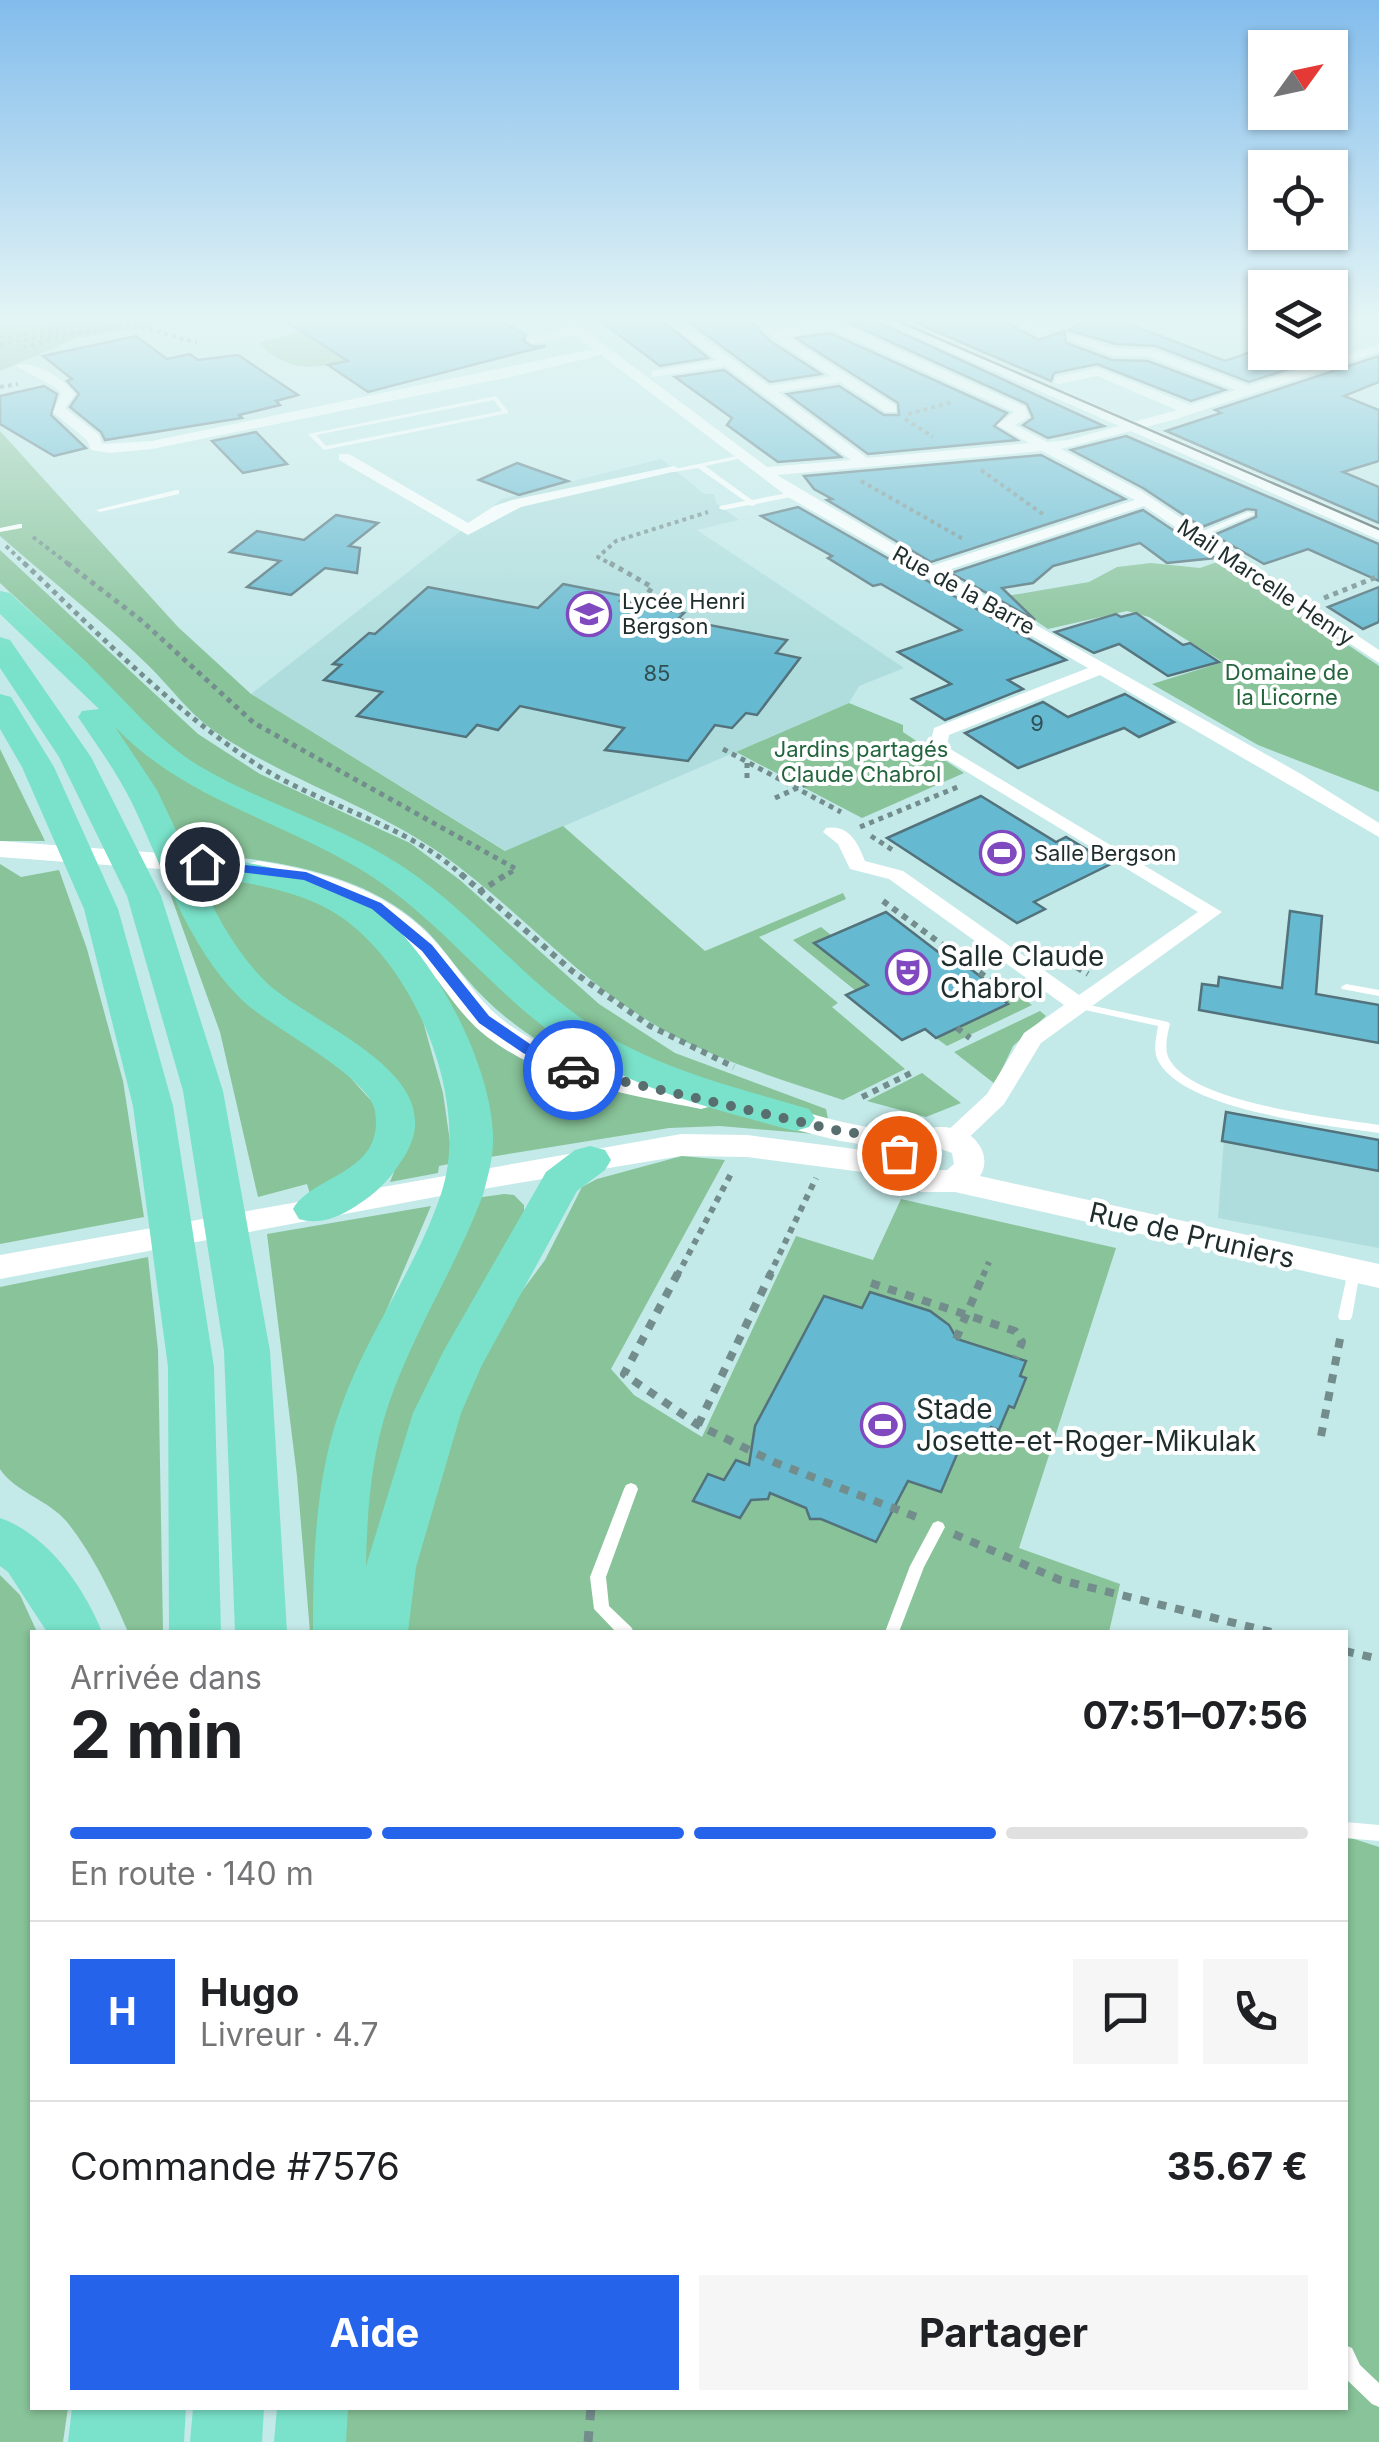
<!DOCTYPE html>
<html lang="fr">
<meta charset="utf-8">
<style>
body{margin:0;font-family:Inter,sans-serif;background:#f6f6f6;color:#202124;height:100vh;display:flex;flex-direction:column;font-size:38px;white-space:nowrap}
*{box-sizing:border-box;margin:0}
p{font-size:32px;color:#757577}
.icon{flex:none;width:55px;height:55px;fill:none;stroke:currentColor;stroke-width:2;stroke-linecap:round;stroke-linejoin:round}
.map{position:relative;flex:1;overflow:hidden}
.side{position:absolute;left:30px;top:1630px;width:1318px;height:780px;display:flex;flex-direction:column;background:#fff;border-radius:0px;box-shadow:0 2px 8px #0004}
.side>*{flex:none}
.needle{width:65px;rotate:57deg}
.controls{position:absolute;left:1248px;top:30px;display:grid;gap:20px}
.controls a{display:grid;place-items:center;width:100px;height:100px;border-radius:0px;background:#fff;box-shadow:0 2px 8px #0004;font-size:50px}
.pin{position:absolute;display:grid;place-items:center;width:85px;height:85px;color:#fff;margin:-42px;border:5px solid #fff;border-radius:50%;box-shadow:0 2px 10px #0007}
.courier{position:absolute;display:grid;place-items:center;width:100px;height:100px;margin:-50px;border:8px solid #2563eb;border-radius:50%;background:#fff;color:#222;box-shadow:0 2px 12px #0007}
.headline em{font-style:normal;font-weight:700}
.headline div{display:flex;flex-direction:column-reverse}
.headline{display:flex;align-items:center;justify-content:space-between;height:170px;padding:0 40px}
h1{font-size:65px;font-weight:700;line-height:75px}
.bar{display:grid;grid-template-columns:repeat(4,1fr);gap:15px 10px;align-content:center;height:120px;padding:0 40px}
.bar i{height:12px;border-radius:8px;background:#e0e0e0}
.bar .selected{background:#2563eb}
.bar p{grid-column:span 4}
.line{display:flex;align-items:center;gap:25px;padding:0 40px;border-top:2px solid #e0e0e0}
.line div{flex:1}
.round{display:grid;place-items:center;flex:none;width:105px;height:105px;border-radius:0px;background:#f6f6f6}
.button{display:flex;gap:20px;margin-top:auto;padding:20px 40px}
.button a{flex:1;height:115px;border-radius:0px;background:#2563eb;color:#fff;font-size:40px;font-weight:700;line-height:115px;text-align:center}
.button a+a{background:#f6f6f6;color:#202124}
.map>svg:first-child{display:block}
</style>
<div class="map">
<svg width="1379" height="2442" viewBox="0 0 1379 2442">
<rect width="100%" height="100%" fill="#c4e9e9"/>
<!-- built -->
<g fill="#afdddd">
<path d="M661,459L704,494H714L716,503L739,520L697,530L904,668L859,686L849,703L506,851L251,694L502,499Z"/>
<path d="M1226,1112L1379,1140V1248L1218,1218Z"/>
</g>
<!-- green -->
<g fill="#88c399">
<path d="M0,322H182L77,338L0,371Z"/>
<path d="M325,325L367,361C321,362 297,381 259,343Z"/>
<path d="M0,431L178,627L251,694L505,851L563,826L705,951L843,893L846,899L759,937L838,1003L832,1007L905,1069L843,1100C781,1079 717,1061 660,1028C578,981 517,907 440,853C372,806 290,781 220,735C191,716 173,690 149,666C102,620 49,579 0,536Z"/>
<path d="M0,550L198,734L260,774L410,843L460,880L599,1004L675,1053L826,1109L828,1119L643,1059L589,1028L503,958L190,763L129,713L87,663L0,583Z"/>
<path d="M1223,560L1379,666V792L1258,745L1152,684L1223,662L1149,617L1127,611L1048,629L1001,597L1089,582L1117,567L1151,563L1200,568Z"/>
<path d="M849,703L903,725V732L964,773L862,818L736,752Z"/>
<path d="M105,714L371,867L598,1061L588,1065C539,1046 499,1017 465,977C450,960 437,939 420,925C356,868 264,859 183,852Z"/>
<path d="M0,749L45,841H0Z"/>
<path d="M0,864L21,877L59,870L87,949L123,1081L144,1217L0,1244Z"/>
<path d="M163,874H174L178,887L385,1116L371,1158L311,1197L307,1184L258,1197L220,1032Z"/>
<path d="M191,875L271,886L318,901L363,926L417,1000L443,1093L453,1163L439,1166L438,1173L390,1182L408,1136L257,981Z"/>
<path d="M821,927L831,935L815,943L868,985L856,991L793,940Z"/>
<path d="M429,970C471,1022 529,1071 596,1087C629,1096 663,1095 695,1102C736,1111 775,1123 815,1134L720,1126L669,1128L490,1157Z"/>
<path d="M1002,982L1032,1005L947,1046L936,1038L1007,1004L988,988Z"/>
<path d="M1040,1011L1046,1016L1013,1046L995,1084L954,1052Z"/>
<path d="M922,1073L961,1103L926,1117L867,1101Z"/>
<path d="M682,1156L725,1160L611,1369L634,1395L702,1437L796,1236L873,1260L901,1199L1116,1248L1019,1548L1120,1584L1109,1632H405L417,1545L438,1459L484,1343L545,1260L582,1187L597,1179Z"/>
<path d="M504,1194L514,1195L524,1205V1217L392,1488L370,1632H356L361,1528L381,1410L469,1199Z"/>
<path d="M431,1206L370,1349L325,1556L321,1632H310L297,1476L267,1234Z"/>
<path d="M148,1257L158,1350L163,1632H128C113,1596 92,1553 67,1522C49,1500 15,1492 0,1469V1287Z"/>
<path d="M0,1575L20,1595L37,1632H32V2408H68L63,2442H0Z"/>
<path d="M1345,1836L1379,1847V2442H335L338,2408H1345Z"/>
</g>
<!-- building -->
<g fill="#65b9d0" stroke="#53727b" stroke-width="2.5">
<path d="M287,322H503L526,335L523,340L531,346H546L368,392L328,365L348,361Z"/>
<path d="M602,322H664L708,358L660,366Z"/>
<path d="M689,322H751L770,341L821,374L770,382Z"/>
<path d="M847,322H878L1104,426L1048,438L1023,425L1033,418L1027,404Z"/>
<path d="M914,322H1006L1039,340L1064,331L1066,343L1112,360L1148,361L1225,390L1191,401L1097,364L1054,373L1051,381Z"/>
<path d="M1082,322H1124L1225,361L1251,352H1340L1249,382L1156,346L1116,344L1068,330Z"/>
<path d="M830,333L1007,413L994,426L1017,440L868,454L787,394L839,386L884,415H899L898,403L796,338Z"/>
<path d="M136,336L167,359L190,354L198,360L238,355L298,395L276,401L280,405L239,415L242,418L105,440L101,432L70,407L79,394L67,381L72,379L43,356Z"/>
<path d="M1379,356V382L1344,396L1379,410V461L1343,472L1379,487V523L1166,431L1221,413L1215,410Z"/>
<path d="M724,370L841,457L778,462L727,425L732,418L675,377Z"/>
<path d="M44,386L57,394L51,415L86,448L54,456L0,424V396Z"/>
<path d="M256,432L287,464L243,473L212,441Z"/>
<path d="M1126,436L1379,544V581L1308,549L1264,564L1214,535L1256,517V510L1247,509L1202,527L1143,488L1071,450Z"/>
<path d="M1041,455L1125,499L931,562L827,500L832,499L814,489L804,476Z"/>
<path d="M517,463L568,481L519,495L479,480Z"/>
<path d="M798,507L1066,660L1008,680L1023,689L945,720L912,699L951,684L898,652L961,630L881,584L873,586L828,558L832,556L761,516Z"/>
<path d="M1143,510L1215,558L1167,563L1140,543L1053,566L1033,583L1002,588L1035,620L951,573Z"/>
<path d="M336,515L378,523L349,546L360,548L357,573L325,568L291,595L247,587L280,561L230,552L257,531L304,540Z"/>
<path d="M563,584L624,596L620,601L684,613L678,619L787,640L776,653L800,658L757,715L746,713L732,728L715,725L688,761L605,750L624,728L520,706L498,730L477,725L466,737L357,716L382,692L324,680L341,665L333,664L369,633L375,634L428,587L538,608Z"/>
<path d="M1379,587V622L1363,629L1328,607Z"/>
<path d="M1136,613L1183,645L1190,643L1219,662L1168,676L1119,644L1094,653L1055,632L1116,614L1121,617Z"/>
<path d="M1125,694L1174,722L1139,737L1124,728L1018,768L965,733L1043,702L1068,717Z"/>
<path d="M981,796L1056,842L1066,837L1111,864L1034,902L1045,909L1017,923L887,838Z"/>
<path d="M1290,911L1322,916L1316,994L1379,1005V1043L1199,1010L1202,984L1218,986L1219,977L1282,988Z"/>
<path d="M886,912L946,958L952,955L993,986L988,988L1008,1004L936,1038L925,1029L902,1040L846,995L868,985L814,943Z"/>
<path d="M1226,1112L1379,1140V1171L1222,1141Z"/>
<path d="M870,1292L930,1311L949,1325L957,1339L1026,1361L1020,1376L1026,1378L1014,1408L1009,1406L999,1430L991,1427L982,1447L963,1440L941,1492L908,1481L876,1542L821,1519H810L806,1508L770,1493L768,1499L751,1500L740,1518L693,1501L708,1474L724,1480L736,1460L749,1465L755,1426L824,1296L862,1308Z"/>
</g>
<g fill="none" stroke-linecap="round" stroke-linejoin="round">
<!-- path-far4 -->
<g stroke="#738d8d" stroke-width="4" stroke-dasharray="4 4" stroke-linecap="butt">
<path d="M0,338L102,322"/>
<path d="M0,344L138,322"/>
<path d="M23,347C60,338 104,325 143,328C161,330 178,340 197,342"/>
<path d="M0,387L18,384"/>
<path d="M908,414L953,402"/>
<path d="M905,419L933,437"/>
<path d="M981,470L1044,515"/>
<path d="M861,481L963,539"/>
<path d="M33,537L71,566"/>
<path d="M6,546L27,566"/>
<path d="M614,566L598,557L616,541L708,512"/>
</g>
<!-- path-far3 -->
<g stroke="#738d8d" stroke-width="5" stroke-dasharray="5 5" stroke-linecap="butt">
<path d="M24,563C101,636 173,711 262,768C327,808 407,824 464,877"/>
<path d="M67,563L142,621L254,723L516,869L503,877"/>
<path d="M610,563L652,587L641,605"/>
<path d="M1324,598L1379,576"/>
<path d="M723,749L841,812"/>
<path d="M747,763V781"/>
<path d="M775,798L824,776"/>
<path d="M860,827L960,786"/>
<path d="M871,836L894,851"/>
</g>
<!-- path-far2 -->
<g stroke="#738d8d" stroke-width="6" stroke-dasharray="6 6" stroke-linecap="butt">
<path d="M461,874L572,971L650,1026L734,1067"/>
<path d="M479,892L507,874"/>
<path d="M883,901L990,980"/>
<path d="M1056,955L1088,974"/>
<path d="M957,1028L970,1038"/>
<path d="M862,1097L911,1073"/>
<path d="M677,1276L733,1170"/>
<path d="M769,1276L816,1178"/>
<path d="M983,1276L989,1262"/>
</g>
<!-- path-far1 -->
<g stroke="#738d8d" stroke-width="8" stroke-dasharray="9 9" stroke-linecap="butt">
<path d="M678,1273L624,1374L698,1425L776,1463L919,1518"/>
<path d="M871,1283L1015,1331L1022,1342L1016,1358"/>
<path d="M956,1339L984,1273"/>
<path d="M698,1425L771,1273"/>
<path d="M1321,1436L1341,1334"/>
<path d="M954,1534L1060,1580L1271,1632"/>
<path d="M1345,1651L1379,1659"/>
</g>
<!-- path -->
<path stroke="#738d8d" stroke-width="9" stroke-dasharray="11 11" stroke-linecap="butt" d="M588,2442L591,2408"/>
<!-- service -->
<g fill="#fff" fill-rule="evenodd">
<path d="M755,322H762L779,335L774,336Z"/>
<path d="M496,396L508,411V413L324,450L308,434ZM494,400L502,411L326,446L316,435Z"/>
<path d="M741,455L745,457L743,458L705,466L752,500L793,492H796V496L756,504L753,506L749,505L723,510L719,508L720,506L745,501L698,468L674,472L670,470Z"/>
<path d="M176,490H179V494L100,512L96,510Z"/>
<path d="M1248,512L1255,514L1200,537L1193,535Z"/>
<path d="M19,524H22V528L0,532V528Z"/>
<path d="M1346,984L1379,990V996L1342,989L1341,987Z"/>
<path d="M1080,1003L1168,1022L1170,1024C1167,1036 1163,1051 1171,1062C1199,1104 1330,1117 1379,1125V1133C1326,1125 1190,1111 1160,1064C1152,1053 1156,1039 1158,1026L1076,1008L1075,1006Z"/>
<path d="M1354,1266L1359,1268L1360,1271L1352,1317L1350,1320H1340L1338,1317L1348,1271L1349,1268Z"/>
<path d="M631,1483L636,1485L638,1489L606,1577L609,1606L631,1627L634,1632H616L594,1609L590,1577L624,1489L626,1485Z"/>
<path d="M938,1521L943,1523L945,1527L924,1567L899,1632H885L910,1566L933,1523Z"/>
<path d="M1345,1822L1379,1825V1841L1345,1838Z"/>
<path d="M1345,2345L1352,2348L1360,2365L1379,2383V2407L1372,2404L1346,2379Z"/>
</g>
<!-- minor -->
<g fill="#fff" fill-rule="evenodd">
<path d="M560,322H574L767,467L851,460L725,366L652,377V371L717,360L668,322H682L769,386L831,376L772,338V332L798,324L837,322L1025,407L1029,417L1015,425L1047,442L1068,440L1177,410L1097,376L1060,384L1055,383V377L1098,368L1190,405L1236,390L1149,357L1113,356L1067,339V333L1115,348L1155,350L1249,386L1379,344V352L1173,420L1061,449L1141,491L1379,650V663L1144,506L942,572L1301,774L1379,823V837L1100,675L949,735L947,747L1222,912L1041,1043L1004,1104L961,1145H945L941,1139L945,1133L987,1094L1024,1033L1064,1005L889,879L850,869L838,844L823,832L826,828C849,824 858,843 865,861L903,871L1079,995L1198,912L929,749L934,728L1088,668L788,497L601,355L515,376L152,449L110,453L91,450L87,440L53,412L61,394L58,389L16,366C31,358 65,379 75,394L65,408L99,435L102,444L152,441L593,349L574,334L533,343L527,339L567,328ZM831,329L1014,412L997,425L1029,443L867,458L778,392L840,382L886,412H896V406L786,336ZM1042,451L1135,500L931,566L777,475Z"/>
<path d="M1010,322H1027L1039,328L1079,322L1038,336Z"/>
<path d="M339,454H349L468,523L494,506L512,500L674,466L681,470L521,507L468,535L339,460Z"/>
</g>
<!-- tertiary -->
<g fill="#fff" fill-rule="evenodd">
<path d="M882,322H904L1379,527V540Z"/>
<path d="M0,841L200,856L213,864L200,872L0,857Z"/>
<path d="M259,861C327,872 394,892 440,947C463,974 481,1006 511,1026C572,1068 642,1073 712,1092L716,1099L712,1106L701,1109C628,1094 547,1083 486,1036C458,1014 441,982 418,955C372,902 314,891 250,875L246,869L250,863Z"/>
<path d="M768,1103C803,1111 875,1134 908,1130C929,1129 942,1123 963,1131C980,1139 991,1159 980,1176L1379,1264V1288L955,1192H921L893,1176L747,1157L681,1156L435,1197L0,1279V1255L681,1134L747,1135L886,1153V1148L840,1141L757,1120L753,1113L757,1106ZM933,1146L952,1153L954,1164L947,1170H928L918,1162V1151Z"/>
</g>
<!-- trunk -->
<g fill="#7ae2ca" fill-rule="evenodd">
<path d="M0,591L10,593C38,619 67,643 94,670C129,704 159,742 201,767C266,805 341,825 405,868C468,910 516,971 578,1016C647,1067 728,1085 809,1109L815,1118L809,1127L795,1131C710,1108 620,1087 549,1031C482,980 431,911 358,868C276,819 183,798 115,727L157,790L189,858L202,854C256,865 315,872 363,901C427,939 491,1060 493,1135C494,1156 488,1175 483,1195C456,1267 413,1332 388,1406C371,1457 367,1512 366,1566L413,1413L443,1352L546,1172L575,1150L590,1146L605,1150L611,1160L605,1170L577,1191L482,1365L461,1413L416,1567L408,1632H313C313,1558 315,1478 341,1407C367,1333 416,1269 441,1194C471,1105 418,970 341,917C299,888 245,884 196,873C215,912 235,952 267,983C310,1024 448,1072 408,1150C398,1168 386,1184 369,1197C348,1212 325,1227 299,1219L293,1209C313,1174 385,1174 375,1111C370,1076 269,1027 242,1000C186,945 164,869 131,801C116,771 96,744 78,717L82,711L99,709L0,614Z"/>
<path d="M0,637L10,640L91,757L161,896L223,1091L270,1351L287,1632H235L224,1351L183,1091L127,896L59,757L0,668Z"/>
<path d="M0,694L11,697L54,767L118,909L173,1106L214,1367L221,1632H169L168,1367L133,1106L84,909L22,767L0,729Z"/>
<path d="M0,1518C47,1534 84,1587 102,1632H47L8,1572L0,1566Z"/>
<path d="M72,2408H186L184,2442H68Z"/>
<path d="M193,2408H264L262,2442H190Z"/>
<path d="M277,2408H348L346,2442H274Z"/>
</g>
<!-- tram -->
<path stroke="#4b5f5f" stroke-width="2.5" d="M900,322L1379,529"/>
</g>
<!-- sky -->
<linearGradient id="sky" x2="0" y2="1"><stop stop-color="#82bcec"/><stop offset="0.48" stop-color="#e4f5f5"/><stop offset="1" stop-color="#e4f5f5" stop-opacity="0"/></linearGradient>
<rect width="1379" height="664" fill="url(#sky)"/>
<!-- route -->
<path fill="#2563eb" d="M202,860L306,872L381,903L432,945L489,1016L533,1046L580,1070L568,1074L523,1053L479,1023L422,951L372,909L304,880L198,867V862Z"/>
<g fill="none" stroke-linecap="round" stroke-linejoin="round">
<!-- done -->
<path stroke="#596f6f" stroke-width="10" stroke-dasharray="0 18" d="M573,1070L840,1131L907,1141L899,1153"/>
</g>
<!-- icons -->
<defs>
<symbol id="school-ring" viewBox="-11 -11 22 22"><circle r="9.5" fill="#fff" stroke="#8049c0" stroke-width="1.5"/><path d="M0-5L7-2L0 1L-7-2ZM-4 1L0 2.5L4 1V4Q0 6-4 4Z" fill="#8049c0"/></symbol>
<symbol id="stadium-ring" viewBox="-11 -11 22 22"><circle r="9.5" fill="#fff" stroke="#8049c0" stroke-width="1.5"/><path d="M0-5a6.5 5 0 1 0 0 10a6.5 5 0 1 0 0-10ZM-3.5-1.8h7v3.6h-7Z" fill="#8049c0"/></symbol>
<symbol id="theatre-ring" viewBox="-11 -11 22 22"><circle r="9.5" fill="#fff" stroke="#8049c0" stroke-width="1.5"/><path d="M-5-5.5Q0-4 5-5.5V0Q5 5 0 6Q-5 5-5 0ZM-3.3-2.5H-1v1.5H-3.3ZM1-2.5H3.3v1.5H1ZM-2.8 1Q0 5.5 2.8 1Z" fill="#8049c0"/></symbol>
</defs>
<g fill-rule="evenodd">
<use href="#school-ring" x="564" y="589" width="50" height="50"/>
<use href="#stadium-ring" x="977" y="828" width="50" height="50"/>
<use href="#theatre-ring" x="883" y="947" width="50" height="50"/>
<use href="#stadium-ring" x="858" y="1400" width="50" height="50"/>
</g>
<g text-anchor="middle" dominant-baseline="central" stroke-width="8" stroke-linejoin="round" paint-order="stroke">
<!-- far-street labels -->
<g font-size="22" fill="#1f2d2d" stroke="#fff">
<text transform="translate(1266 582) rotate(34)">Mail Marcelle Henry</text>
<text transform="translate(964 590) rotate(29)">Rue de la Barre</text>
</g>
<!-- far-poi labels -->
<g font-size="22" fill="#1f2d2d" stroke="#fff" text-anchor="start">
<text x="622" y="601">Lycée Henri<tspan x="622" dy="25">Bergson</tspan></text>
<text x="1034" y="853">Salle Bergson</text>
</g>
<!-- far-park labels -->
<g font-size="22" fill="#23653d" stroke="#fff">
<text x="1287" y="672">Domaine de<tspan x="1287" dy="25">la Licorne</tspan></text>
<text x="861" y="749">Jardins partagés<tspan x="861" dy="25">Claude Chabrol</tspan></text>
</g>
<!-- number labels -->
<g font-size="22" fill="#305056">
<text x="657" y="673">85</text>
<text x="1037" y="723">9</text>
</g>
<!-- poi labels -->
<g font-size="28" fill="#1f2d2d" stroke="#fff" text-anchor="start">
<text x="940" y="956">Salle Claude<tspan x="940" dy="32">Chabrol</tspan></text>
<text x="916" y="1409">Stade<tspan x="916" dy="32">Josette-et-Roger-Mikulak</tspan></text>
</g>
<!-- street labels -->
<g font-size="28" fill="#1f2d2d" stroke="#fff">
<text transform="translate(1192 1235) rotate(13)">Rue de Pruniers</text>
</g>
</g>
</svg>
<div class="controls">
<a><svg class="needle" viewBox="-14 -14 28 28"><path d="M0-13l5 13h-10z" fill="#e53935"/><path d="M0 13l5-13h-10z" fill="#757577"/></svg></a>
<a><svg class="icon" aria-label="locate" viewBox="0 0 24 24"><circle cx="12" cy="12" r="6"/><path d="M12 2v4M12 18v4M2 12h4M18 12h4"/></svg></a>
<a><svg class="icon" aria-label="layers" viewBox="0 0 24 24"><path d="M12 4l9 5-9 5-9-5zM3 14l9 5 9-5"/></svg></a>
</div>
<div class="pin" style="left:899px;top:1153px;background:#ea580c"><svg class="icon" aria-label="bag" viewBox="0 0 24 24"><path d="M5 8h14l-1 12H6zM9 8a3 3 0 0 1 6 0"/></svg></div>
<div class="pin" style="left:202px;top:864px;background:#1f2937"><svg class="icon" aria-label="home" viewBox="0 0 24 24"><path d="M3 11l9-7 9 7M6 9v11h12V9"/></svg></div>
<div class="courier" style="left:573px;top:1070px"><svg class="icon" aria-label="car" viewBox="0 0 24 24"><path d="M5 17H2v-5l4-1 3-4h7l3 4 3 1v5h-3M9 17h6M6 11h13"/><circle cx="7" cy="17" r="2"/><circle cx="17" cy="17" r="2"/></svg></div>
<section class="side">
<div class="headline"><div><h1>2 min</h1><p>Arrivée dans</p></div><em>07:51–07:56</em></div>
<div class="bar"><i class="selected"></i><i class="selected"></i><i class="selected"></i><i></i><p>En route · 140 m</p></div>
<div class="line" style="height:180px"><b class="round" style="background:#2563eb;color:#fff">H</b><div><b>Hugo</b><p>Livreur · 4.7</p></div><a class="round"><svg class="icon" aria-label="chat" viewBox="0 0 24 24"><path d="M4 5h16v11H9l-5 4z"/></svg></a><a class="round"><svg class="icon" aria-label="phone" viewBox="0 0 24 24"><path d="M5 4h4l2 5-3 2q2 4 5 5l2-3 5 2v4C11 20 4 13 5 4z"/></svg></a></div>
<div class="line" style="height:130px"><div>Commande #7576</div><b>35.67 €</b></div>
<div class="button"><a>Aide</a><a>Partager</a></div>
</section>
</div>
